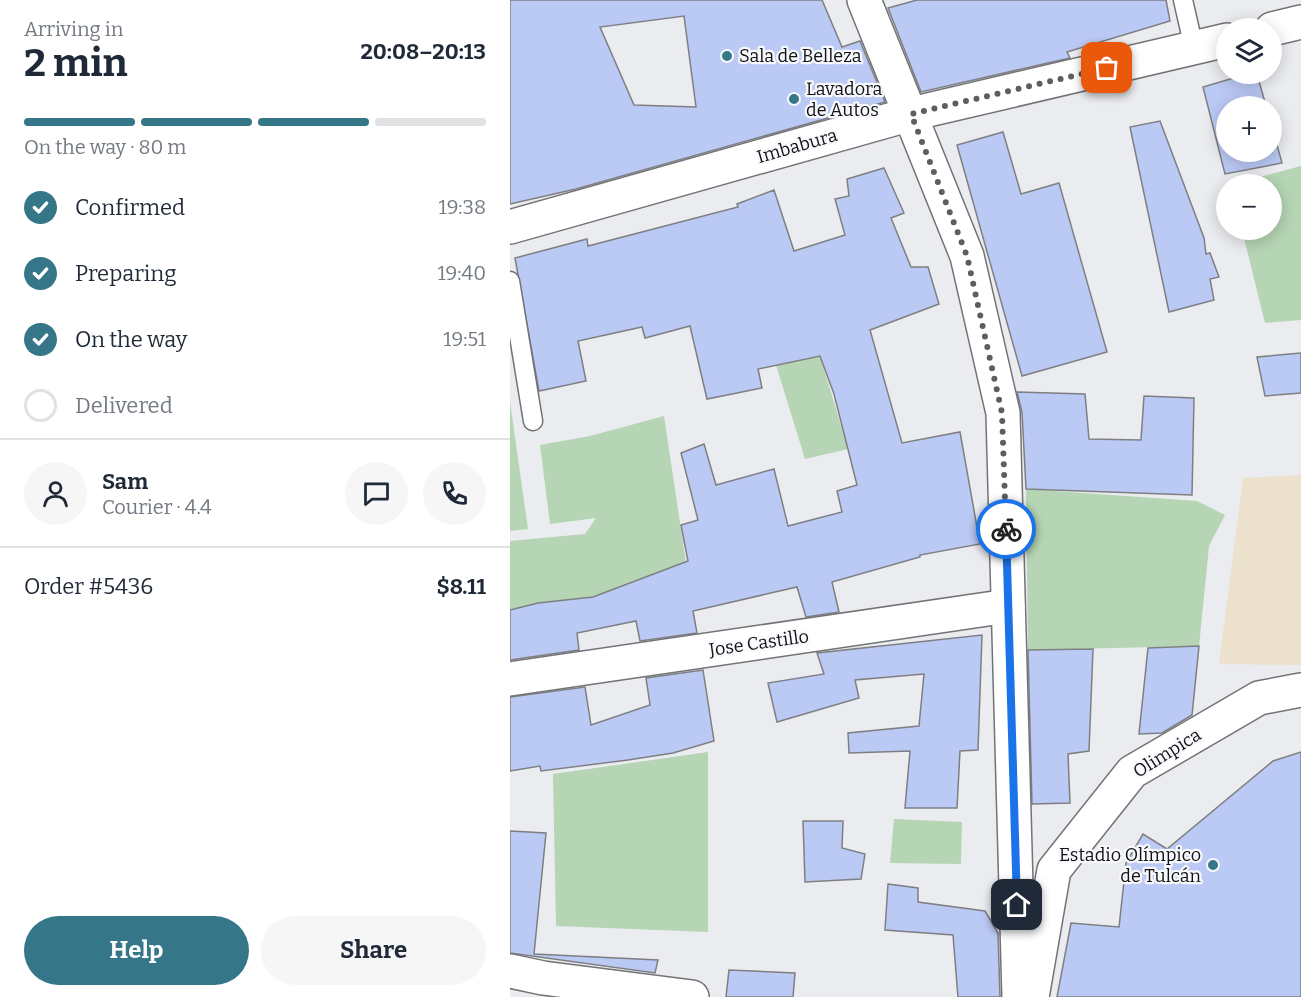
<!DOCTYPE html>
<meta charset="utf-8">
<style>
body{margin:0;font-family:Bitter,serif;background:#f6f6f7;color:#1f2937;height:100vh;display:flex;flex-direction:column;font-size:22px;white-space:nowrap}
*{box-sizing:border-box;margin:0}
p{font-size:20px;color:#747a83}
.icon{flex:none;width:33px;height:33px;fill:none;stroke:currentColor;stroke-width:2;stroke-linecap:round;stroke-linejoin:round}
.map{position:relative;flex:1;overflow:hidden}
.details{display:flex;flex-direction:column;background:#fff;width:510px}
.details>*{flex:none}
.tools{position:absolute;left:706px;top:18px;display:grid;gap:12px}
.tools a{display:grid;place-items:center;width:66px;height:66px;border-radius:50%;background:#fff;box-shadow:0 3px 15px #0003;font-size:30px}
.pin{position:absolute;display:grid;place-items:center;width:51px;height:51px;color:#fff;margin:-26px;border-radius:12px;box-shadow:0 3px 9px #0006}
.courier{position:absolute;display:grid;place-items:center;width:60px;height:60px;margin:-30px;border:4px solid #1a73e8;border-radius:50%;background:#fff;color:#222;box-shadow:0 2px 8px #0007}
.head em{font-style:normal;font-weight:700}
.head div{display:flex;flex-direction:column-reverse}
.head{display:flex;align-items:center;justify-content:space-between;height:102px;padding:0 24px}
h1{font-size:39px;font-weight:700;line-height:45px}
.bar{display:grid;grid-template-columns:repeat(4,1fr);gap:9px 6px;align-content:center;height:72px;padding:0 24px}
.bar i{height:8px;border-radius:4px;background:#e0e1e3}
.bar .current{background:#357789}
.bar p{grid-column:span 4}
.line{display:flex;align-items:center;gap:15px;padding:0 24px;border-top:2px solid #e0e1e3}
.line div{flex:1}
.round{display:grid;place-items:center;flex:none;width:63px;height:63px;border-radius:32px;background:#f6f6f7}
ol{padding:0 24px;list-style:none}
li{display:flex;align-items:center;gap:18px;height:66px}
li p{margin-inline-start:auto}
li .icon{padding:6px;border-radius:50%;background:#357789;color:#fff;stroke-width:4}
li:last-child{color:#747a83}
li i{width:33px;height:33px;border:3px solid #e0e1e3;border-radius:50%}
.primary-button{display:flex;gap:12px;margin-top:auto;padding:12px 24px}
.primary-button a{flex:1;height:69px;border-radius:36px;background:#357789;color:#fff;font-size:24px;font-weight:700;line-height:69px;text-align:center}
.primary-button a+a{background:#f6f6f7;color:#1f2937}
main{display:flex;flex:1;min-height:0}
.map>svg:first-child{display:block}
</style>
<main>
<section class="details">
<div class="head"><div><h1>2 min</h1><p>Arriving in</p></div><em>20:08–20:13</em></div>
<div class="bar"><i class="current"></i><i class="current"></i><i class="current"></i><i></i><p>On the way · 80 m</p></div>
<ol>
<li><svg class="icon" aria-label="check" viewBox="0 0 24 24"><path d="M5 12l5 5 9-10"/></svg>Confirmed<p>19:38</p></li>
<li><svg class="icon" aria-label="check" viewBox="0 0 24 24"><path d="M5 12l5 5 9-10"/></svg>Preparing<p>19:40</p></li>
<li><svg class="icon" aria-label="check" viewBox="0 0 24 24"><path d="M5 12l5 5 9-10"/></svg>On the way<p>19:51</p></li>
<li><i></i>Delivered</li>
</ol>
<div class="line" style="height:108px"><a class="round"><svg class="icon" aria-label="person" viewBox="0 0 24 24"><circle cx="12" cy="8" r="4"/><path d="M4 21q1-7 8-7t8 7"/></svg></a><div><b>Sam</b><p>Courier · 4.4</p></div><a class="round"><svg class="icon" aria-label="chat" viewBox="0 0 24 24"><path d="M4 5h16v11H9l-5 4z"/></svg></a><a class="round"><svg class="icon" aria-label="phone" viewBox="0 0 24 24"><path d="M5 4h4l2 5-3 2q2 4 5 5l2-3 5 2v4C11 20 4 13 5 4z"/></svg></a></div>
<div class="line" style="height:78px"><div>Order #5436</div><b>$8.11</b></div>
<div class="primary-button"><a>Help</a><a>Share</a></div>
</section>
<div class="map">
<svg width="791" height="997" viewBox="0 0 791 997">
<rect width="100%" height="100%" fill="#ebecef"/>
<!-- education -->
<path fill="#ece1cc" d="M791,475V665L709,664L733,478Z"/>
<!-- green -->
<g fill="#b5d5b4">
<path d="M791,166V320L755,323L732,230H762V184H724Z"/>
<path d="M310,356L338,449L295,459L266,365Z"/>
<path d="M0,402L18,529L0,531Z"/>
<path d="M154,416L177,569L132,578L83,597L0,610V541L75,534L86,518L40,524L30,445L80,436Z"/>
<path d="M516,489L687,501L715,515L699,546L689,646L518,650Z"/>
<path d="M198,752V932L46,926L43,774Z"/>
<path d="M384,819L452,822L451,864L380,863Z"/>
</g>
<!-- building -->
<g fill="#bbc9f5" stroke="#7e7f82" stroke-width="1.5" fill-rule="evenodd">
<path d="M0,0H312L332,47L350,41L375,102L66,189L0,204ZM174,16L186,107L124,105L90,27Z"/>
<path d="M407,0H656L660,21L557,52L560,58L411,92L378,8Z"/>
<path d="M737,74H747L756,106H717V152H762V127L772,163L715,174L693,87Z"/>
<path d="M650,121L694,238L696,254L700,253L709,277L700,279L704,300L659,312L620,127Z"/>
<path d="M493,132L511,194L549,183L597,352L512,376L447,145Z"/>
<path d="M374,168L394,213L381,218L401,267H418L429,304L360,330L392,443L450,432L470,544L410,555V557L322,582L329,612L296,617L287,587L183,611L187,633L130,641L126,621L67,633L69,650L0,660V610L28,603L83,597L178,561L171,525L188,520L171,453L194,444L206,485L264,469L278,526L332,512L327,491L347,485L324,394L310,356L248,369L252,388L197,399L180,326L135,338L132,327L68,341L76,381L29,391L5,258L77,239L78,246L228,207L227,204L264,190L284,251L335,235L325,199L339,196L337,179Z"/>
<path d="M791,353V393L755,396L747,357Z"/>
<path d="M507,392L575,394L579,439L631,440L634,396L684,398L682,495L516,489L512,412Z"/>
<path d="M472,635L468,750L450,751L447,808H395L400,751L339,753L338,733L409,726L414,674L345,680L349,698L267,722L258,683L314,674L307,653Z"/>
<path d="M689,646L682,715L652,733L629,734L638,648Z"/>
<path d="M583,649L579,751L558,754L560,803L522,804L518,650Z"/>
<path d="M193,670L204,741L163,753L118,760L31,771L30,766L0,771V697L75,687L81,725L140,705L136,678Z"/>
<path d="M791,752V997H547L561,923L609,927L616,863L633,834L657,849L763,761Z"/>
<path d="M293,821H333L332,848L355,854L351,879L295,882Z"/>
<path d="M0,831L36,833L24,954L148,960L145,973L0,953Z"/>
<path d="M378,884L408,888V902L475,911L488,933L490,997H448L443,935L375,930Z"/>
<path d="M219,970L285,973L283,997H216Z"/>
</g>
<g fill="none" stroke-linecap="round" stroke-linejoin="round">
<defs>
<g id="lane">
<path d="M673,0L684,48"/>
<path d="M0,281L23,421"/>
</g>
<g id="street">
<path d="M762,29L791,22"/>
<path d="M0,227L401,114L717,40"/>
<path d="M0,679L498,606"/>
<path d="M0,971L33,978L182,997"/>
<path d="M522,997L544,870L622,772L749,698L791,690"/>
</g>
<path id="secondary" d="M354,0L457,256L493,413L509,997"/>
</defs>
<!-- lane casing -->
<use href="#lane" stroke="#727376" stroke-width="21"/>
<!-- street casing -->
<use href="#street" stroke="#727376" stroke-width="36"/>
<!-- secondary casing -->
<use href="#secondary" stroke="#727376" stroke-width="36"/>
<!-- lane -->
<use href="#lane" stroke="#fff" stroke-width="18"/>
<!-- street -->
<use href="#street" stroke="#fff" stroke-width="33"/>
<!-- secondary -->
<use href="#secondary" stroke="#fff" stroke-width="33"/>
</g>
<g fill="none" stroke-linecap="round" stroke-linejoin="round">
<!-- done -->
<path stroke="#5e5e60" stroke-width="6" stroke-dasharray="0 10.8" d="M496,529L492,413L457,256L401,114L597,68"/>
<!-- route -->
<path stroke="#1a73e8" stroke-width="8" d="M496,529L507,905"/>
</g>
<!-- markers -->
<g fill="#357789" stroke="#f8f9fd" stroke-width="2">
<circle cx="217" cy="56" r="6"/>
<circle cx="284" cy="99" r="6"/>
<circle cx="703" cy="865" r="6"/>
</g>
<g text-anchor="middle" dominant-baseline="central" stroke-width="4.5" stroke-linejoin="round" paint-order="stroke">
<!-- poi labels -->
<g font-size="18" fill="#121213" stroke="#f8f9fd" text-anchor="start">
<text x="229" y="56">Sala de Belleza</text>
<text x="296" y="89">Lavadora<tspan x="296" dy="21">de Autos</tspan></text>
<text x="691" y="855" text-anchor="end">Estadio Olímpico<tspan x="691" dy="21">de Tulcán</tspan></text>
</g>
<!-- street labels -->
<g font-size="18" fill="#121213" stroke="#f8f9fd">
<text transform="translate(287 146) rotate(-16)">Imbabura</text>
<text transform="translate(249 643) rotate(-8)">Jose Castillo</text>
<text transform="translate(657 753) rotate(-32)">Olimpica</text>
</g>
</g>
</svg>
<div class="tools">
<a><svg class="icon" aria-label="layers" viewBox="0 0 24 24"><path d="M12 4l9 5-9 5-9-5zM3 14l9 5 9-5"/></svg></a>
<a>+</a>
<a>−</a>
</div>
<div class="pin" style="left:597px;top:68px;background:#ea580c"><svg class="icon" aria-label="bag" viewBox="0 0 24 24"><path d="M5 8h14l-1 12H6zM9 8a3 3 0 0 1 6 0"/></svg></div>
<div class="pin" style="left:507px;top:905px;background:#1f2937"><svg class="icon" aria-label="home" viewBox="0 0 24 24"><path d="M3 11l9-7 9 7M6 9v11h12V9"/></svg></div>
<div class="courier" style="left:496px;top:529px"><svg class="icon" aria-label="bike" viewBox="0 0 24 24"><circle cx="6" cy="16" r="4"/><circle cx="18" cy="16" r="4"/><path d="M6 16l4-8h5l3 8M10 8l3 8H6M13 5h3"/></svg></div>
</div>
</main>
